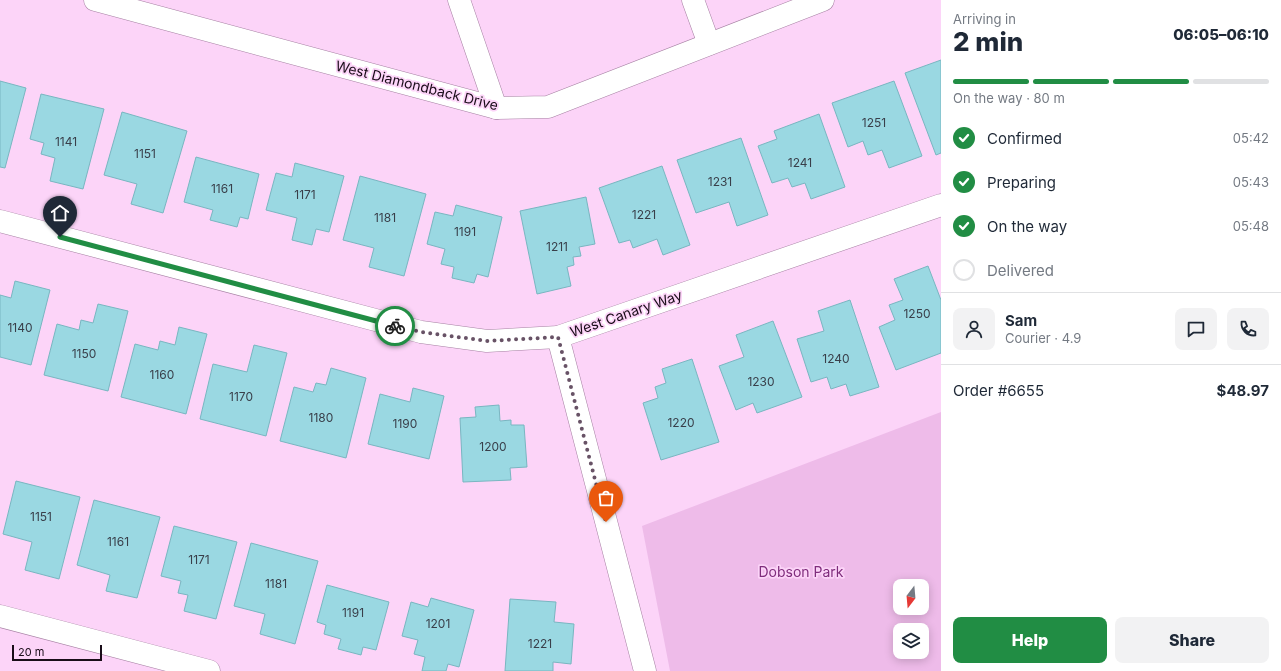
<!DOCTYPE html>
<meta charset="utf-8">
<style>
body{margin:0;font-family:Inter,sans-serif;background:#f2f2f3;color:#1f2937;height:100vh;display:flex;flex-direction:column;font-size:15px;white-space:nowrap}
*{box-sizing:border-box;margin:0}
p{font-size:13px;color:#747a83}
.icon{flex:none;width:22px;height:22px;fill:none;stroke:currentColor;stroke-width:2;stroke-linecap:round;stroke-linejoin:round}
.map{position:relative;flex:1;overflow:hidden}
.details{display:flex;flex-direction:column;background:#fff;width:340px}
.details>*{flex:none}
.needle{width:26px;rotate:196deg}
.controls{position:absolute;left:893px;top:579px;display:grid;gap:8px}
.controls a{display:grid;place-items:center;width:36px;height:36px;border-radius:8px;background:#fff;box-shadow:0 2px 10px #0003;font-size:20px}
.scale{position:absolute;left:12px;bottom:10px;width:90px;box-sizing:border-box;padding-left:4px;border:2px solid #190c18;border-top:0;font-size:11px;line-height:14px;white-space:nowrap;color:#190c18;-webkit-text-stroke:3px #fcd4f8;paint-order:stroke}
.pin{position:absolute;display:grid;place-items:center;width:34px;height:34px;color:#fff;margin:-41px -17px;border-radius:50% 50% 50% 0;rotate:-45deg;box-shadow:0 0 4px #0007}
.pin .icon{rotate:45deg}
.courier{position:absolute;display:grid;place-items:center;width:40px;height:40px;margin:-20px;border:3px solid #218d44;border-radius:50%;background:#fff;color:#222;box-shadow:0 1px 5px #0007}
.headline em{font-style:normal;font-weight:800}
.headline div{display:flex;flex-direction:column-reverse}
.headline{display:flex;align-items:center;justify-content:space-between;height:68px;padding:0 12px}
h1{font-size:26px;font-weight:800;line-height:30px}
.bar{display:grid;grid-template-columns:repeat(4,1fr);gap:6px 4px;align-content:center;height:48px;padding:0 12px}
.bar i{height:5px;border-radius:3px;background:#e0e1e3}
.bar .on{background:#218d44}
.bar p{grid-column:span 4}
.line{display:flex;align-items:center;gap:10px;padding:0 12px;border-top:1px solid #e0e1e3}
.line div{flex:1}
.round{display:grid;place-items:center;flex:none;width:42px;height:42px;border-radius:8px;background:#f2f2f3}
ol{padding:0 12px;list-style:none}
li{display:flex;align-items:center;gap:12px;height:44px}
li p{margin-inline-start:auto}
li .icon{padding:4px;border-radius:50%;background:#218d44;color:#fff;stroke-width:4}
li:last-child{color:#747a83}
li i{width:22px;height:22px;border:2px solid #e0e1e3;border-radius:50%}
.button{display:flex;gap:8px;margin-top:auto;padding:8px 12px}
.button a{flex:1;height:46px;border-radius:8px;background:#218d44;color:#fff;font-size:16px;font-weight:800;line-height:46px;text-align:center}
.button a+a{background:#f2f2f3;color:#1f2937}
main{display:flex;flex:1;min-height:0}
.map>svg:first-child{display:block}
</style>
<main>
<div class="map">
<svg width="941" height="671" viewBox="0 0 941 671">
<rect width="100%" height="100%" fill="#fcd4f8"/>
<!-- green -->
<path fill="#eebbe9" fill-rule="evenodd" d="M941,412V671H670L642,526ZM900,586H922V608H900ZM900,630H922V652H900Z"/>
<!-- building -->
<g fill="#9ad8e2" stroke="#79b6c1">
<path d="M941,60V153L936,155L905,73Z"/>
<path d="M0,81L26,88L5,168L0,167Z"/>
<path d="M894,81L922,156L889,168L882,150L868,155L863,141L848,147L832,103Z"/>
<path d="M41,94L104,109L83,189L50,181L55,158L41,154L44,143L30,139Z"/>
<path d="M122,112L187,131L163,213L131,204L137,184L104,175Z"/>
<path d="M819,114L845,187L811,199L805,183L792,187L788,178L772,183L758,146L777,139L774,131Z"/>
<path d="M741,138L768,215L737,226L729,202L696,213L677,160Z"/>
<path d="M196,157L259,174L248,219L240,217L237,227L210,220L213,210L184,202Z"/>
<path d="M295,163L344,176L329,232L316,229L312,245L292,240L297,218L266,210L276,173L292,177Z"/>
<path d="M662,166L690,245L663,255L657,239L633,248L630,240L619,243L599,188Z"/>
<path d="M360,176L426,194L404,276L369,267L374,248L343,240Z"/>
<path d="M586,197L595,244L579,247L581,256L573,257L574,265L567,267L571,286L537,294L520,211Z"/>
<path d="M456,205L502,217L488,277L477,274L474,283L452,278L454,267L441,264L445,249L427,244L435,212L453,216Z"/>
<path d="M928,266L941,300V353L896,370L879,327L895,320L889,305L903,300L894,279Z"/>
<path d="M15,281L50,290L31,365L0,357V295L11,298Z"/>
<path d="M850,300L879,387L850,396L846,384L831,389L827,377L811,382L797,339L824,331L818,311Z"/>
<path d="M98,304L128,311L108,391L44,375L57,324L79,330L81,320L93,323Z"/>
<path d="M773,321L802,397L757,413L753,403L736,410L719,366L744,357L736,335Z"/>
<path d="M179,327L207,334L186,414L121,397L135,344L158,350L160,341L175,345Z"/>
<path d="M254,345L287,353L266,436L200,419L213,364L247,372Z"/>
<path d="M692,359L719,442L661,460L643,403L658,398L655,387L666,383L662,369Z"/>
<path d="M331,368L366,378L346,458L280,441L294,387L313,392L316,383L326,385Z"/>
<path d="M413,388L444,396L429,459L368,444L380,394L410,402Z"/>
<path d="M499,405L500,421L511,420V425H524L527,467L510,468L511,480L463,482L460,418L476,417L475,407Z"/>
<path d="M16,481L80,497L59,579L25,570L32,542L3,534Z"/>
<path d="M94,500L160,517L137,598L106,591L110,575L77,565Z"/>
<path d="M174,526L237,542L216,619L184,611L188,595L178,593L181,581L161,576Z"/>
<path d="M251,543L318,561L295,644L260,634L265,614L234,606Z"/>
<path d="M327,585L389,602L376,650L363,647L361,655L338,649L341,639L324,634L326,625L317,622Z"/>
<path d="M431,598L474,610L459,667L448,664L446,671H422L425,657L414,654L418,640L402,636L411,602L428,607Z"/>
<path d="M510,599L556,602L554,622L574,624L571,664L553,662V671H505Z"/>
</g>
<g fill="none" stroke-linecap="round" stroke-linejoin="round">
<defs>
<g id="street">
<path d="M95,0L496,108L548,107L823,0"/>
<path d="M459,0L496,108"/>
<path d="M693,0L709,44"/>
<path d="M0,221L421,332L487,341L558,337L941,205"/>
<path d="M558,337L645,671"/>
<path d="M0,616L209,671"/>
</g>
</defs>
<!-- street casing -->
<use href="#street" stroke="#a681a3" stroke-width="23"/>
<!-- street -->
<use href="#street" stroke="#fff" stroke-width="22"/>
</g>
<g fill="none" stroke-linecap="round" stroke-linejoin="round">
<!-- done -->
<path stroke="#685266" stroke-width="4" stroke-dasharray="0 7.2" d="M395,326L421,332L487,341L558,337L606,522"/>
<!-- route -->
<path stroke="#218d44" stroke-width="5" d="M60,237L395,326"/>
</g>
<g text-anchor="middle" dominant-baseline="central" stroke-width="3.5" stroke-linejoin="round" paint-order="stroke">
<!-- number labels -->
<g font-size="12" fill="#393f4a">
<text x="874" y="122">1251</text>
<text x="66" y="141">1141</text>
<text x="145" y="153">1151</text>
<text x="800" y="162">1241</text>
<text x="720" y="181">1231</text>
<text x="222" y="188">1161</text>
<text x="305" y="194">1171</text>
<text x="644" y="214">1221</text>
<text x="385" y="217">1181</text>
<text x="465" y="231">1191</text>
<text x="557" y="246">1211</text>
<text x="917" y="313">1250</text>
<text x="20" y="327">1140</text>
<text x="84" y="353">1150</text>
<text x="836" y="358">1240</text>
<text x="162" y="374">1160</text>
<text x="761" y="381">1230</text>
<text x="241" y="396">1170</text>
<text x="321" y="417">1180</text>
<text x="681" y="422">1220</text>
<text x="405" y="423">1190</text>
<text x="493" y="446">1200</text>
<text x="41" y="516">1151</text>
<text x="118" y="541">1161</text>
<text x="199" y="559">1171</text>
<text x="276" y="583">1181</text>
<text x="353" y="612">1191</text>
<text x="438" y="623">1201</text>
<text x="540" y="643">1221</text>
</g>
<!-- street labels -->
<g font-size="14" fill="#190c18" stroke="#fcd4f8">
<text transform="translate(417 85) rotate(14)">West Diamondback Drive</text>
<text transform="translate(626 313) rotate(-19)">West Canary Way</text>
</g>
<!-- park labels -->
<g font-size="14" fill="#7f2d7c" stroke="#fcd4f8">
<text x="801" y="571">Dobson Park</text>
</g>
</g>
</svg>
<div class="controls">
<a><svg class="needle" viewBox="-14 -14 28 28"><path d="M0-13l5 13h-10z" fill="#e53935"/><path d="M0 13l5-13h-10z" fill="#747a83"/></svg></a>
<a><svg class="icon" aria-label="layers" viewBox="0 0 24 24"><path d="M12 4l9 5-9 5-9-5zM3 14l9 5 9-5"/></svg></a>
</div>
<div class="scale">20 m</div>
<div class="pin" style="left:606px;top:522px;background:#ea580c"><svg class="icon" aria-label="bag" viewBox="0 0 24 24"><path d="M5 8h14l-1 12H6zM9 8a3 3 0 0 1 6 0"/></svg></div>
<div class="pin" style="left:60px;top:237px;background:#1f2937"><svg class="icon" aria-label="home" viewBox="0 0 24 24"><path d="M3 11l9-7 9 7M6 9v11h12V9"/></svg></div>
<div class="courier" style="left:395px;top:326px"><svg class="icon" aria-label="bike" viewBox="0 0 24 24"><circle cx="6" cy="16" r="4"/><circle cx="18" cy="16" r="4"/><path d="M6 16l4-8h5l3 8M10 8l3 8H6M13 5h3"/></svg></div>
</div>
<section class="details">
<div class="headline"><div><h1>2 min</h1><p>Arriving in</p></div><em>06:05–06:10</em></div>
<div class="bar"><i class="on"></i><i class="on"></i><i class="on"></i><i></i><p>On the way · 80 m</p></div>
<ol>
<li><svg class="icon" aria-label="check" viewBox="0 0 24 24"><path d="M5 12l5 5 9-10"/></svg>Confirmed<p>05:42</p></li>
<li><svg class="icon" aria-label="check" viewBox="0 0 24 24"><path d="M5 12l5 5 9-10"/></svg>Preparing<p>05:43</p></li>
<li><svg class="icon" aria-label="check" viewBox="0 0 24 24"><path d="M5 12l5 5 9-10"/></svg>On the way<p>05:48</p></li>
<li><i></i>Delivered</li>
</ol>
<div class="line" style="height:72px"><a class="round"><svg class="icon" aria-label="person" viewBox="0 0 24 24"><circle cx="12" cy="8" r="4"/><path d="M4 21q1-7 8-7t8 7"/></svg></a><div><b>Sam</b><p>Courier · 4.9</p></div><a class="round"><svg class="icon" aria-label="chat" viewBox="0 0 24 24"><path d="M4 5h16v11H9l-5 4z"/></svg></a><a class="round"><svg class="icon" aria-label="phone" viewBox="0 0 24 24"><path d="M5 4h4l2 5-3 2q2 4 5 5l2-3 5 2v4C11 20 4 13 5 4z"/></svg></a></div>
<div class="line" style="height:52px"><div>Order #6655</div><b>$48.97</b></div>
<div class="button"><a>Help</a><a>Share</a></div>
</section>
</main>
